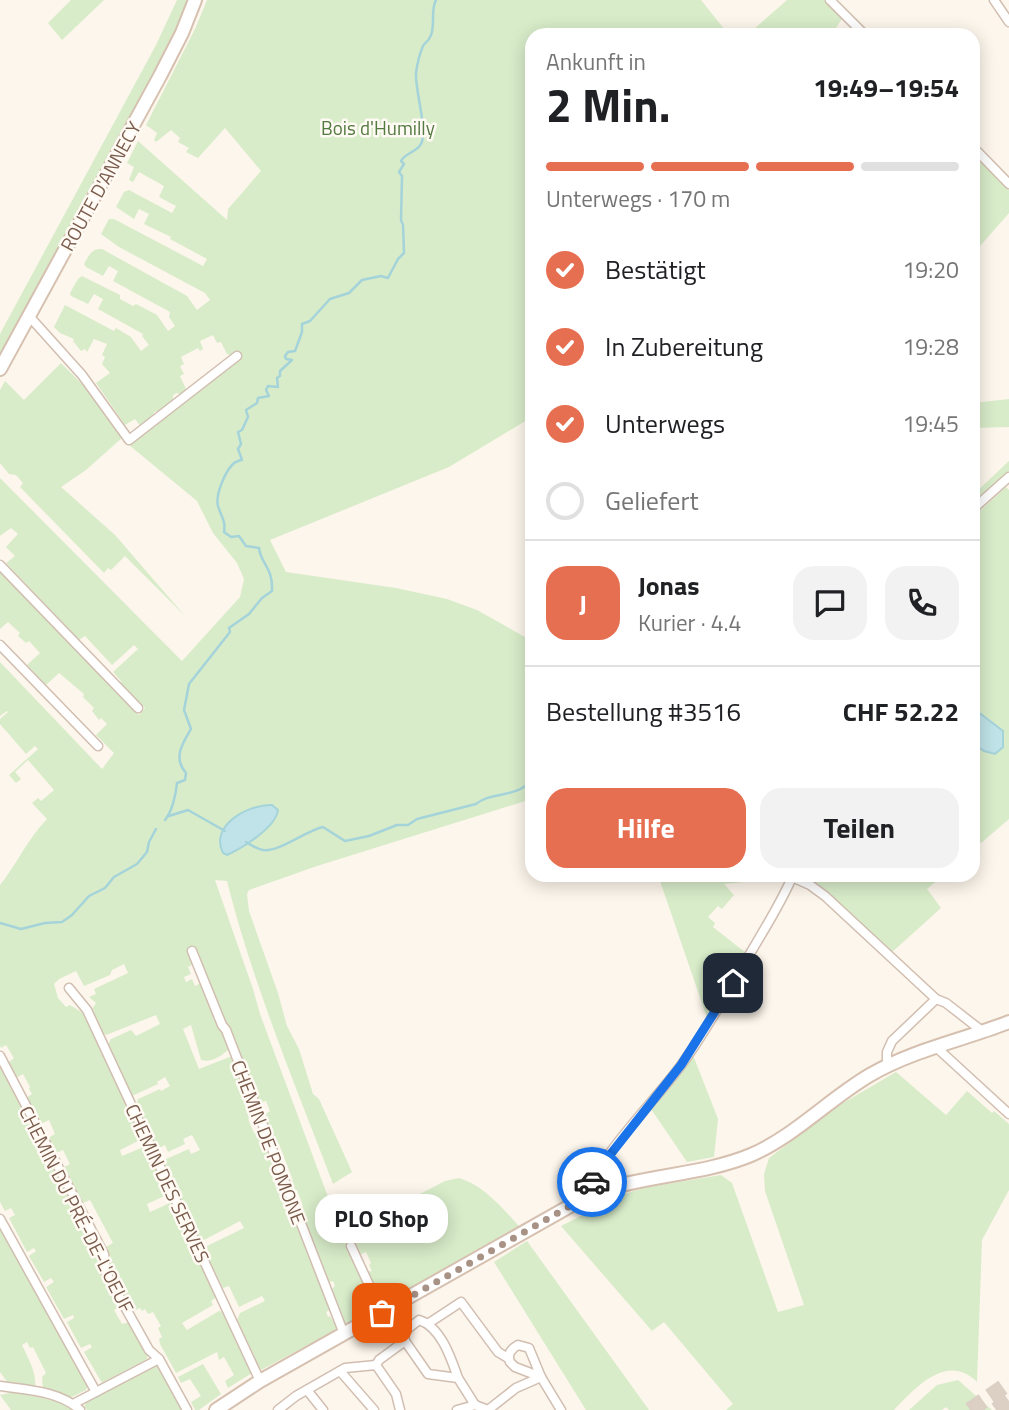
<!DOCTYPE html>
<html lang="de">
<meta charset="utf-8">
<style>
body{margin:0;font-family:"Titillium Web",sans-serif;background:#f2f2f2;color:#202124;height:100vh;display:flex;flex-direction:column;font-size:26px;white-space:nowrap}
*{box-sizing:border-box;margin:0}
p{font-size:23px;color:#757577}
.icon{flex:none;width:38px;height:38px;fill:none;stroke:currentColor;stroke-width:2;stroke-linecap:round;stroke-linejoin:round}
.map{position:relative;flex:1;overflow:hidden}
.sheet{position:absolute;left:525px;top:28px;width:455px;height:854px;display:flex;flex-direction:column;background:#fff;border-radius:21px;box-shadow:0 4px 18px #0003}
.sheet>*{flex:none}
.pin{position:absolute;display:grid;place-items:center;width:60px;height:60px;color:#fff;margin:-30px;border-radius:14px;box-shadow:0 4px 10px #0006}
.courier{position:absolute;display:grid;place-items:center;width:70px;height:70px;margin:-35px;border:5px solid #1a73e8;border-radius:50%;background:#fff;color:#222;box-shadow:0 2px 9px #0007}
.bubble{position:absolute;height:49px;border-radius:21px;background:#fff;box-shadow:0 4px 18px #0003;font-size:23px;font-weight:700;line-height:49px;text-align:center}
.head em{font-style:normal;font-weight:700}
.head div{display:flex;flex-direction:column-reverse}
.head{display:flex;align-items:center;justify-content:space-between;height:119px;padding:0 21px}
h1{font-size:46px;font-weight:700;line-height:52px}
.bar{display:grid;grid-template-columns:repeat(4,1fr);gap:10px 7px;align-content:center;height:84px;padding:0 21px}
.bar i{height:9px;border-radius:5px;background:#e0e0e0}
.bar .on{background:#e76f51}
.bar p{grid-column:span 4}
.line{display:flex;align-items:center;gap:18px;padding:0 21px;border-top:2px solid #e0e0e0}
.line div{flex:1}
.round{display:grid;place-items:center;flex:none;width:74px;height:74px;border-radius:21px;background:#f2f2f2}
ol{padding:0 21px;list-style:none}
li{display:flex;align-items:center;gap:21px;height:77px}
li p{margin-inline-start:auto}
li .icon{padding:7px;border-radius:50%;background:#e76f51;color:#fff;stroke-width:4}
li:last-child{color:#757577}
li i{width:38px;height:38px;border:4px solid #e0e0e0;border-radius:50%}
.primary-button{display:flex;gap:14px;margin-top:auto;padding:14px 21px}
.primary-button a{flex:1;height:80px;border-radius:21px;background:#e76f51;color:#fff;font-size:28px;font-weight:700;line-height:80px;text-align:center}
.primary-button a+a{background:#f2f2f2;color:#202124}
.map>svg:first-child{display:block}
</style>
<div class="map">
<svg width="1009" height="1410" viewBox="0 0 1009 1410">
<rect width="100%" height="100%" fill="#fdf6ec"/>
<!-- green -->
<g fill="#d8ecc9">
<path d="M71,0H104L62,40L48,23Z"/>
<path d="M177,0H188L172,39L0,357V334L156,45Z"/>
<path d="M207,0H701L729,35H532V417L449,467L270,540L286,572L396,588L447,599L477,610L532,641V799L317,866L249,890L247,894L249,911L278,993L287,1026L299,1049L313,1094L319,1099L352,1172L333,1184C295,1084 253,985 227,881L215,880L253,989L260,1014L334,1213L375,1304L373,1309L344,1325L331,1290L335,1286L333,1281L329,1282L299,1208L303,1206L297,1190L292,1192L288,1184L293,1181L279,1144H277L263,1116L270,1111L266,1101L258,1103L229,1027L223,1024L195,947L187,950L190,957L193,958L194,964L188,967L191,974L184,977L186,982L192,979L195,986L201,983L229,1049C222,1056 211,1063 201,1060L191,1025L183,1029L199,1069L232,1056L256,1116L248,1119L254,1133L261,1130L330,1310L326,1312L328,1317L330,1316L338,1329L261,1370L237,1320L240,1313L265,1301L262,1296L239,1307L229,1286L223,1288L205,1252L207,1246L244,1228L240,1221L204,1240L199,1238L164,1165L166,1159L189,1149L191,1154L200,1150L192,1135L183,1139L185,1144L168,1152L165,1145L157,1149L136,1105L138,1099L160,1089L161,1091L170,1086L165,1077L157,1082L158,1084L132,1096L108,1044L111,1039L131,1030L136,1036L160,1024L156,1015L106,1035L102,1032L92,1009L96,1003L89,997L96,994L94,989L128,973L124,964L112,970L110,975L84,986L76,971L59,979L54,984L58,998L66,1007L70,1005L83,1013L141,1134L136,1137L138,1141L120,1150L122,1156L146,1146L169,1194L147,1204L150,1212L172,1202L217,1297L211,1301L213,1305L182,1323L187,1330L219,1311L224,1312L252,1373L228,1388L225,1381L234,1375L224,1357L219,1360L217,1352L176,1373L160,1344L159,1339L162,1337L158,1328L161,1326L153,1312L148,1314L145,1309L142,1311L140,1308L134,1311L110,1268V1256L106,1247L113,1243L90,1200L83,1203L64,1167L70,1164L63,1150L56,1153L48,1138L55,1134L49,1120L41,1124L26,1098L32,1094L29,1089L30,1087L23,1074L16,1078L8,1063L14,1058L6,1045L1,1048L0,1045V885C17,864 28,838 47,819L32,803L38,798L41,801L54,790L28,760L15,772L21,779L16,783L9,775L38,749L35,746L26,754L0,724V719L8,712L7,711L0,716V662L102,769L114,753L96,735L107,724L101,718L99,720L92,711L94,708L83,697L84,694L59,673L46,685L27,665L40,653L29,641L26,643L18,636L20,633L8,622L0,629V569L139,715L145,708L120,684L121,681L113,672L138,649L134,645L112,665L85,636L79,640L6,563L15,556L6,547L18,534L11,528L0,536V478L182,661L240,597L244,579L237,563L213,533L197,501L129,445L241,357L236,352L231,355L227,354L221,342L217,343L213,335L200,341L203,349L200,351L198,348L181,357L184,364L180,366L184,374L180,376L186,389L182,395L177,393L173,395V402L162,410L154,412L153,417L141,427L135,419L125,425L96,383L110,373L102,364L105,357L102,355L107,344L94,339L87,352L85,349L81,351L73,341L74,339L60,333L54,327L65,305L114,331L116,328L131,337L141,351L149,345L142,336L143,334L98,309L103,299L94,294L88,304L71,296L70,293L78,279L82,276L120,295V299L133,306L136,304L157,315L168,331L175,326L169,317L170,312L113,281L118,271L109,266L103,276L86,267L84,264C89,255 92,248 102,249L187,296L197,310L210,300L205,293L119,247L101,234L109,219H114L203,266L207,259L170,239L171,237L144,224L149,214L139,209L134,219L116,207L124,192L129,190L172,213L176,206L159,197L164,186L139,172L133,182L129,180L134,167L127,163L138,141L227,220L228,209L261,171L225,128L198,158L186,152L189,148L178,142L180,138L171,130L156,142L154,140L157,133L146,125L195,29Z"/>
<path d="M787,0H825L842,19L831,35H747Z"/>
<path d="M973,154L1009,190V213L973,254Z"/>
<path d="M61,363L93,395L123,437L86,470L61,487L115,535L185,616L125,556L111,570L108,568L104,573L20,487L23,483L16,475L9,474L0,463V390L5,381L24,400Z"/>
<path d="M1009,399V427L973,428V403Z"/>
<path d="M1009,461V471L973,504V495Z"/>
<path d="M1006,487L1009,490V819L981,843L975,837L973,839V730L975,744L992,721L973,708V517Z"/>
<path d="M658,875H786L785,878L724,884L734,895L722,909L718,906L708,917L715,923L713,927L746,953L707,1018Z"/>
<path d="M803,875H943L927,889L941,908L891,953L831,896Z"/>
<path d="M693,1055L718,1119L714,1157L687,1162L651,1109Z"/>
<path d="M0,1067L101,1259L102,1270L120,1307L114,1310L122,1324L130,1322L148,1354L147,1359L102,1383L84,1352L92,1347L90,1344L81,1348L67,1322L74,1318L73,1315L64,1319L46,1287L54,1282L51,1278L44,1282L29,1256L36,1251L34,1248L27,1252L9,1218L15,1215L11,1208L5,1211L0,1202Z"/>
<path d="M896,1072L946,1115L967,1091L992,1113L994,1111L1009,1124V1190L982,1240L977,1382C947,1352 915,1388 894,1410H726L733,1404L664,1322L652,1331L561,1226L622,1195L643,1188L721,1175L732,1183L778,1312L804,1305L765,1191L764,1174L769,1158L838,1106Z"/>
<path d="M459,1178C485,1186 501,1207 519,1226L381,1304L367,1272L372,1271L369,1265L371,1263L366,1252L359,1255L349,1231L445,1181Z"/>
<path d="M0,1229L88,1385L86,1390L72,1397L43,1390L42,1377L46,1373L33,1347L30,1348L27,1342L22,1345C28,1358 39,1377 34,1389L8,1383L0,1372Z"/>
<path d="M527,1241L649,1410H586L494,1262Z"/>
<path d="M203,1364L221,1394L199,1410H195L191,1402L201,1396L190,1379L181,1383L178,1377Z"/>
<path d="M158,1365L182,1410H87L84,1407L87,1401Z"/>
<path d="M958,1380L992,1410H949L946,1407L942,1410H909L937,1385Z"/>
<path d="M15,1392L61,1402L72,1410H11L0,1395Z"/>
</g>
<!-- water -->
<g fill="#bfe3e8" stroke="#a5d3da" stroke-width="2">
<path d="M973,708L1003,731V747L995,754L984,751L974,744Z"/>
<path d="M272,805L278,810C276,827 243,848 227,855L223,853C209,825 249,804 272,805Z"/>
</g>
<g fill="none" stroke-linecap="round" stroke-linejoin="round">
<!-- stream -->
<g stroke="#a5d3da" stroke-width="2.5">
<path d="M169,816L188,810L225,831"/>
<path d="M165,820C172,812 176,794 177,783L185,780L186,773C173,758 182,744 191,729L184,710L189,684L230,632L229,628L249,614L262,598L272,591C273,566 261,565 259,548L246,546L239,536L231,537L224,532C226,521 221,516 218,506C215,495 225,472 233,464C235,462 240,460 242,460L238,449L241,444L238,432L242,430L248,417L246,410L257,403L258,398L269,396L266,390L268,386L278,387L277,378L280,376V371L292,360L286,359L285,356L288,352L295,351L302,332V324L310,321L330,299L349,293L362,280L381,276L388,278L398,259L404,253L403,225L401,220L402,176L399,172L404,164L401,161C405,153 417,152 421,144C428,130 415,91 416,73C417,65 420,53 423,46C425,42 429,41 430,37C436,28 430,10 436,0"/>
<path d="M246,842C251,845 257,849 263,850C280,852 305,831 323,827L345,841L369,836L397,825H408L417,819L476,804C492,791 515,799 532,780"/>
<path d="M0,923L21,929L45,923L62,922L72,915L89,896L105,888L114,877L137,864L147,852L149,842L156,829"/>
</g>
<!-- highway-tunnel -->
<g stroke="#dcd0c4" stroke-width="16" stroke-dasharray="16 8" stroke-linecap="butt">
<path d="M970,1410L1009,1383"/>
<path d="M996,1410L1009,1401"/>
</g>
<defs>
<g id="street">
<path d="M830,0L865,35"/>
<path d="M994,0L1009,22"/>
<path d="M973,147L1009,184"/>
<path d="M29,316L82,375L129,440L237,356"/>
<path d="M973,509L1009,477"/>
<path d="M0,565L138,708"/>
<path d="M0,645L98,746"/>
<path d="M792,877L810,885L825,896L936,999L946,1003L982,1031"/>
<path d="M192,951L222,1025L226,1030L344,1334"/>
<path d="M69,988L87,1010L260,1381"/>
<path d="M936,1047L1009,1114"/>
<path d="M0,1056L104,1254L106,1273L149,1350L159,1359L187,1410"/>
<path d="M887,1066V1052L892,1041L936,999"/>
<path d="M586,1197C596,1159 654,1102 679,1068C704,1035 723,999 744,964C761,934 780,906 793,875"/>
<path d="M0,1219L96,1392"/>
<path d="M351,1246L382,1313"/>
<path d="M429,1323L461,1302L498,1352L508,1358"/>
<path d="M340,1371L374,1410"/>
<path d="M541,1377L515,1367L510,1362C507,1354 511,1349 518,1345L529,1348L541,1377L561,1410"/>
<path d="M458,1378C451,1358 441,1327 419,1320L404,1332L405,1341L428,1374L458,1378L475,1405"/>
<path d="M0,1386C27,1390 60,1391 80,1410"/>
<path d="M307,1390L323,1410"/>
<path d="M73,1404L159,1359"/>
<path d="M278,1410L296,1396L345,1368L376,1365"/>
<path d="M400,1410L396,1394L376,1365L379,1360L405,1341"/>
<path d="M457,1410L475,1405L488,1410L516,1388L541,1377"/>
</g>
<g id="secondary">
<path d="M0,369L160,76L182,33L195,0"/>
<path d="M216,1410L260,1381L586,1197C639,1174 698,1177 751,1155C795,1136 829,1099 870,1075C913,1050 963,1040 1009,1022"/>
</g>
</defs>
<!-- street casing -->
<use href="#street" stroke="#d1beb0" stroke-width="11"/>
<!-- secondary casing -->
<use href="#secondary" stroke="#d6c0b0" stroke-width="16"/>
<!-- street -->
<use href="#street" stroke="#fff" stroke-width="8"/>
<!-- secondary -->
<use href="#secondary" stroke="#fff" stroke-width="12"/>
</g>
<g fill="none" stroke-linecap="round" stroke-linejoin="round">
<!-- done -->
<path stroke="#a89285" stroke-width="7" stroke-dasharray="0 12.6" d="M382,1313L586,1197L592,1182"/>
<!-- route -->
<path stroke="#1a73e8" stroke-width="9" d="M592,1182L602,1165L681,1065L733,983"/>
</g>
<g text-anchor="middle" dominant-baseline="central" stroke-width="5" stroke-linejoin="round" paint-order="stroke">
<!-- park labels -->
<g font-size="19" fill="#537a41" stroke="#fffaf3">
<text x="378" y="127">Bois d'Humilly</text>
</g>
<!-- street labels -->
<g font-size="19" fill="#7a5c4d" stroke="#fffaf3">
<text transform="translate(100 186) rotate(-61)">ROUTE D'ANNECY</text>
<text transform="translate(269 1142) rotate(69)">CHEMIN DE POMONE</text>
<text transform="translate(168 1183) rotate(65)">CHEMIN DES SERVES</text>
<text transform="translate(77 1209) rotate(63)">CHEMIN DU PRÉ-DE-L'OEUF</text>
</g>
</g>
</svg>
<div class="pin" style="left:382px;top:1313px;background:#ea580c"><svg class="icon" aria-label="bag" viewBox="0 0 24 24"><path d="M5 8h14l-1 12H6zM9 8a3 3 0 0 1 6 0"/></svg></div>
<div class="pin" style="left:733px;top:983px;background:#1f2937"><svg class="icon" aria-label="home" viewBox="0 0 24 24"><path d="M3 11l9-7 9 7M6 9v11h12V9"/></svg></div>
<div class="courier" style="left:592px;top:1182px"><svg class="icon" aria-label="car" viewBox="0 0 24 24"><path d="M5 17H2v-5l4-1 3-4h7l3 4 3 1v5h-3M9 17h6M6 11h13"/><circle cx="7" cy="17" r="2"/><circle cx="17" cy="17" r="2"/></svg></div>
<div class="bubble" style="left:315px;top:1194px;width:133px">PLO Shop</div>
<section class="sheet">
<div class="head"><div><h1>2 Min.</h1><p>Ankunft in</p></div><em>19:49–19:54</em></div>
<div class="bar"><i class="on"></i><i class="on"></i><i class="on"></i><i></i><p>Unterwegs · 170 m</p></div>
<ol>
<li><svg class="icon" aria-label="check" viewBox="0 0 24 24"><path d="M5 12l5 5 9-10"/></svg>Bestätigt<p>19:20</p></li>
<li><svg class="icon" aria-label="check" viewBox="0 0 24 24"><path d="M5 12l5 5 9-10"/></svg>In Zubereitung<p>19:28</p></li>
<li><svg class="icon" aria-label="check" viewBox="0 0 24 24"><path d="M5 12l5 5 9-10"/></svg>Unterwegs<p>19:45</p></li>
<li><i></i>Geliefert</li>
</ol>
<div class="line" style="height:126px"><b class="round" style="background:#e76f51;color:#fff">J</b><div><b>Jonas</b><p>Kurier · 4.4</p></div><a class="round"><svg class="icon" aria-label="chat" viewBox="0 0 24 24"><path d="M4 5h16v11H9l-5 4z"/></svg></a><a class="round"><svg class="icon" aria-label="phone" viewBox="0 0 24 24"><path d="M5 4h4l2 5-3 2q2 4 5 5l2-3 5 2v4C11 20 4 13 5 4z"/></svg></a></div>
<div class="line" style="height:91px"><div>Bestellung #3516</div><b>CHF 52.22</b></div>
<div class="primary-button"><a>Hilfe</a><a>Teilen</a></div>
</section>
</div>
